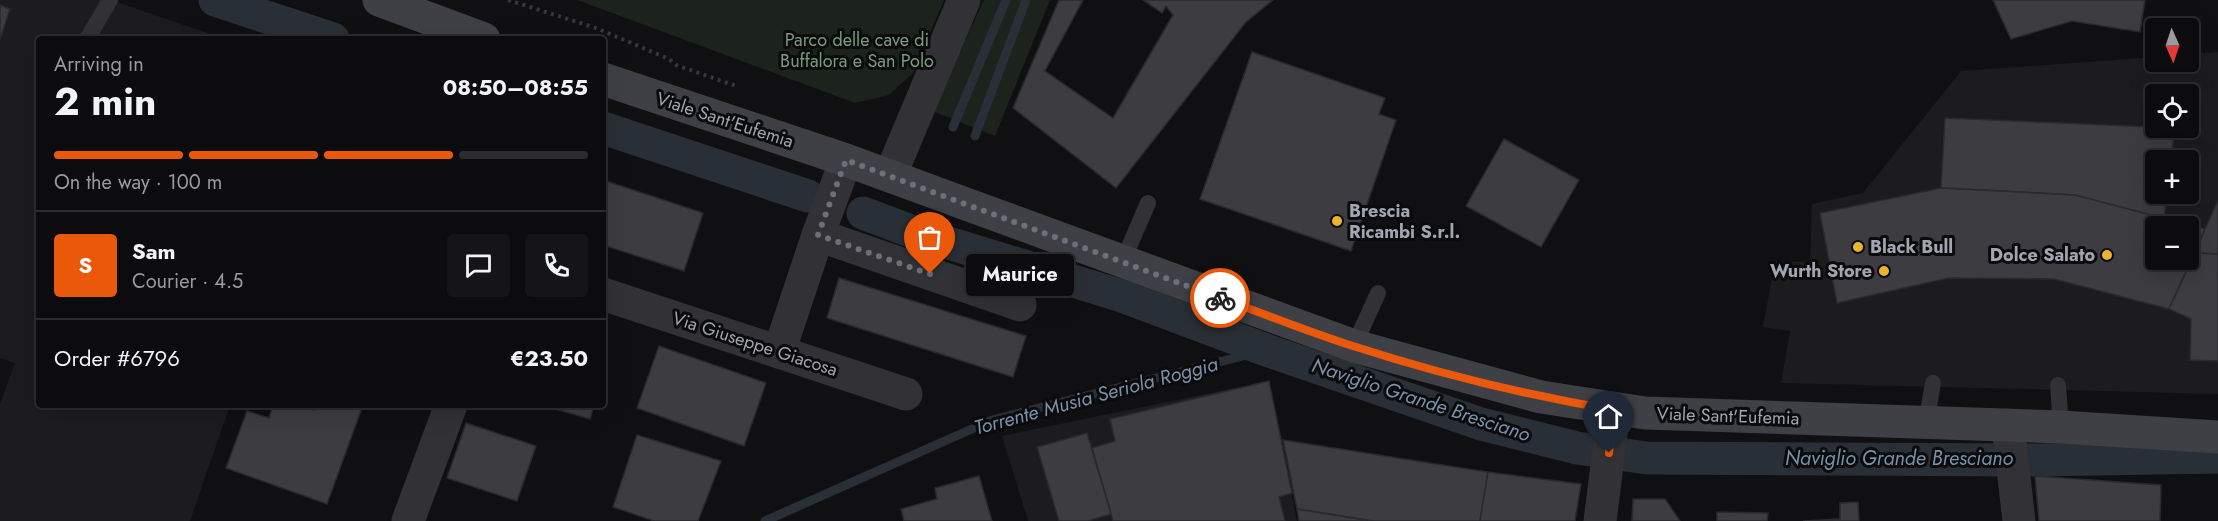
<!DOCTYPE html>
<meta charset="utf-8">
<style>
body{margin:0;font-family:Jost,sans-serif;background:#151416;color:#f1f3f6;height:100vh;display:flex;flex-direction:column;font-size:22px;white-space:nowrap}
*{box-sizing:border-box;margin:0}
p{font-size:20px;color:#9a9b9d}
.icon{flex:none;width:33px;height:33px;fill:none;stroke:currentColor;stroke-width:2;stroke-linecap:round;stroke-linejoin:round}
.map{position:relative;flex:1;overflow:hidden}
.sheet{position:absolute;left:36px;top:36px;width:570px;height:372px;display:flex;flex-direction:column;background:#0c0b0d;border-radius:6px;box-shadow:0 6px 24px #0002,0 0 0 2px #2c2b2e}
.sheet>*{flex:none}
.needle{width:39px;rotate:177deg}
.controls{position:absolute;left:2145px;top:18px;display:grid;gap:12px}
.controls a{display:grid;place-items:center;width:54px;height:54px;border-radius:6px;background:#0c0b0d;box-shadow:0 6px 24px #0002,0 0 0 2px #2c2b2e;font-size:30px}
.pin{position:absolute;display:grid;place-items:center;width:51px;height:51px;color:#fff;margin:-62px -26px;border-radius:50% 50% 50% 0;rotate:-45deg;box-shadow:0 0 6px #0007}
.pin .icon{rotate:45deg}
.courier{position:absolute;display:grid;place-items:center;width:60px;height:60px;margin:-30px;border:4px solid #ea580c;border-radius:50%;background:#fff;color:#222;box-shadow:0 2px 8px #0007}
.bubble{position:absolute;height:42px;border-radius:6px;background:#0c0b0d;box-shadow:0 6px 24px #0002,0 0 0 2px #2c2b2e;font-size:20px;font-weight:700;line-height:42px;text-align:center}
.headline em{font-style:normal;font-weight:700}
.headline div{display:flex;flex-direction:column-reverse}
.headline{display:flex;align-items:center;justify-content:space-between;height:102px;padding:0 18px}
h1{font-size:39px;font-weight:700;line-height:45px}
.bar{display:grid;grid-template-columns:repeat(4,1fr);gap:9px 6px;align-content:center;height:72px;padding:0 18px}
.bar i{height:8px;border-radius:4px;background:#2c2b2e}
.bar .on{background:#ea580c}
.bar p{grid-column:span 4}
.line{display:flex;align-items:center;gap:15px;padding:0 18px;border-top:2px solid #2c2b2e}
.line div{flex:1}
.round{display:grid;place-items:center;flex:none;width:63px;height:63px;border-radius:6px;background:#151416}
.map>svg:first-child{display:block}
</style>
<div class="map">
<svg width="2218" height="521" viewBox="0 0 2218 521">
<rect width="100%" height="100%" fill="#100f11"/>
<!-- built -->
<g fill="#1c1c1e" fill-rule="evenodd">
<path d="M0,0H111L225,39H39V405H230L190,521H0V404L15,363L0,358Z"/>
<path d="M2218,52V394L1781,383L1790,331L1763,327L1775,261L1810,262L1812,204L1863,193L1961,71L2155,57L2156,62H2188L2189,54ZM2156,94H2188V128H2156ZM2156,160H2188V194H2156ZM2156,226H2188V260H2156Z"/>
<path d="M1269,381L1297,521H1028L1002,436Z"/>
</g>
<!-- green -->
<g fill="#1c231d">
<path d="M577,0H944L913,73L889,95L855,103Z"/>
<path d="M984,0H1050L995,136L932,111Z"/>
</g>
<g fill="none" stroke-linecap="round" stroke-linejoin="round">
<!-- stream -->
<g stroke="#292f36" stroke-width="9">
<path d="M953,127L1006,0"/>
<path d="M975,136L1026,0"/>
<path d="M765,521L992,420L1266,350"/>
</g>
<!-- canal -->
<g stroke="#292f36" stroke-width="33">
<path d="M215,0L333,39"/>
<path d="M603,128L808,196"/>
<path d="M863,213L916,233L1122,296L1266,350L1481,424L1577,448L1647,458L2039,460L2218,457"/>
</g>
</g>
<!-- building -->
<g fill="#3c3c41" stroke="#2a2a2d" stroke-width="1.5" fill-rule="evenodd">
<path d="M1059,0H1083L1045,71L1113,118L1173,15L1166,6L1162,13L1143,0H1273L1246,22L1116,188L1013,108Z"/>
<path d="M1993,0H2145L2140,32L2072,21L2011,39Z"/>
<path d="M0,5L10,9L0,40Z"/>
<path d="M1252,52L1385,98L1379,114L1396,120L1351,251L1200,199Z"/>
<path d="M1945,118L2175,128L2171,160H2156V194H2167L2164,219L2075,195L1941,188Z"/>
<path d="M1504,139L1579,180L1541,247L1466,206Z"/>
<path d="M603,180L703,213L684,271L603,245Z"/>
<path d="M1941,188L2075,195L2205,229L2169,309L2054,279L1949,278L1837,303L1820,213ZM2156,226H2188V260H2156Z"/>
<path d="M2218,200V254L2195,253L2205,229Z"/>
<path d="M2195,253L2218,254V361L2190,360L2191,319L2169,309Z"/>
<path d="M839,278L1026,336L1013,377L827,318Z"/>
<path d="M659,346L766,383L744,446L637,408Z"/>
<path d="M1269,381L1292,493L1279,497L1285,521H1113L1092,448L1115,441L1110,419Z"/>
<path d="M273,405H301L314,410L315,405H363L327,504L226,468L247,411L269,418Z"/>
<path d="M542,405H594L590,419Z"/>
<path d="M466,423L536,446L517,501L447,478Z"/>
<path d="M1087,433L1111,514L1088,521H1059L1037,447Z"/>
<path d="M637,435L721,461L698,521H654L613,507Z"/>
<path d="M1283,440L1488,472L1480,521H1373L1297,509Z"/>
<path d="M1488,472L1581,484L1575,521H1480Z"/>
<path d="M979,476L992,521H904L901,509L937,499L935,488Z"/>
<path d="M2035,476L2161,485L2160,521H2039Z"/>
<path d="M1633,499H1665L1680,521H1632Z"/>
<path d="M1858,502L1859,521H1803L1840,519V503Z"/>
<path d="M1297,509L1365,520L1366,521H1299Z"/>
<path d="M1717,512L1768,513L1767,521H1717Z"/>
</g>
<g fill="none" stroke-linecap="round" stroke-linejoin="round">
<!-- path -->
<path stroke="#37383d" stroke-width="4" stroke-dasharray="3 4.5" stroke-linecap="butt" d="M508,0L596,28L669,59L676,65L739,87"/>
<!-- lane -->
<g stroke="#313136" stroke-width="16">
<path d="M87,39L110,0"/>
<path d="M1122,263L1148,203"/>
<path d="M1354,346L1378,293"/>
<path d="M2058,385L2061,427"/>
<path d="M1926,424L1933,383"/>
</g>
<!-- street -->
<g stroke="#313136" stroke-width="33">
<path d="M890,176L964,0"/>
<path d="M818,235L1020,305"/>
<path d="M603,294L906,394"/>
<path d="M779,352L818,235L846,160"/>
<path d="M2008,425L2019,521"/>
<path d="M408,521L451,405"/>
<path d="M1600,521L1614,410"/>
</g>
<!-- secondary -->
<g stroke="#3f4046" stroke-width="33">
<path d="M379,0L484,39"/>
<path d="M603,79L846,160L1354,346L1541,397L1645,413L2061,427L2218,437"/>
</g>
</g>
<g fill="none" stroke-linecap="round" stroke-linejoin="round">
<!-- done -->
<path stroke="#6e7079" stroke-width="6" stroke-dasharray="0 10.8" d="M930,274L818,235L846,160L1220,298"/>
<!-- route -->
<path stroke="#ea580c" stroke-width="8" d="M1220,298C1265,314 1309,332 1353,346C1439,374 1526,395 1614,410L1609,453"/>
</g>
<!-- markers -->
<g fill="#ebb42e" stroke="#0b0b0c" stroke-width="2">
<circle cx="1337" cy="221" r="6"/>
<circle cx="1858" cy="247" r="6"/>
<circle cx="2107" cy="255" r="6"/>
<circle cx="1884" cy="271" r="6"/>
</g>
<g text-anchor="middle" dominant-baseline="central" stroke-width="6" stroke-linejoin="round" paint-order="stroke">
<!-- park labels -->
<g font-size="18" fill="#789c7c" stroke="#0b0b0c">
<text x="857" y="40">Parco delle cave di<tspan x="857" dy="21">Buffalora e San Polo</tspan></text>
</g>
<!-- street labels -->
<g font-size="18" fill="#a1a5b1" stroke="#0b0b0c">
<text transform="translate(725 120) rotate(18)">Viale Sant'Eufemia</text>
<text transform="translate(755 344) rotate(18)">Via Giuseppe Giacosa</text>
<text transform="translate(1728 416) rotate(2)">Viale Sant'Eufemia</text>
</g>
<!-- poi labels -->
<g font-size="18" font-weight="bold" fill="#a1a5b1" stroke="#0b0b0c" text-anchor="start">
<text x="1349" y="211">Brescia<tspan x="1349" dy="21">Ricambi S.r.l.</tspan></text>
<text x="1870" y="247">Black Bull</text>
<text x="2095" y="255" text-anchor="end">Dolce Salato</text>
<text x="1872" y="271" text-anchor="end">Wurth Store</text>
</g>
<!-- water labels -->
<g font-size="20" font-style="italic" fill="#7891ac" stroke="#0b0b0c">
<text transform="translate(1096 396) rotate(-15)">Torrente Musia Seriola Roggia</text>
<text transform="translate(1421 400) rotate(18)">Naviglio Grande Bresciano</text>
<text x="1899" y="458">Naviglio Grande Bresciano</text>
</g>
</g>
</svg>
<div class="controls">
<a><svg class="needle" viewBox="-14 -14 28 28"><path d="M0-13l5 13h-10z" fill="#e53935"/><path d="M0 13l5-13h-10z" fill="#9a9b9d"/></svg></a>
<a><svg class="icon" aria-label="locate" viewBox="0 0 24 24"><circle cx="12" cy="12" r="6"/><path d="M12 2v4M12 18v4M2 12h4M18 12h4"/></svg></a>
<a>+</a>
<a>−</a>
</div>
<div class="pin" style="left:930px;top:274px;background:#ea580c"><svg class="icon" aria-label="bag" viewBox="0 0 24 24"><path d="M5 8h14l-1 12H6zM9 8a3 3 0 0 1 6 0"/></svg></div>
<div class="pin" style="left:1609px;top:453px;background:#1f2937"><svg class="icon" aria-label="home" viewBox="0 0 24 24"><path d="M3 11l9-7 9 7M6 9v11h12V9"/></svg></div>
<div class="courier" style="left:1220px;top:298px"><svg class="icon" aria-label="bike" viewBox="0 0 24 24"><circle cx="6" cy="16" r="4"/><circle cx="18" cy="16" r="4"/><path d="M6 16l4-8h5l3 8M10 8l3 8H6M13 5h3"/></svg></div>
<div class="bubble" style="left:966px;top:254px;width:108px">Maurice</div>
<section class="sheet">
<div class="headline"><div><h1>2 min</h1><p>Arriving in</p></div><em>08:50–08:55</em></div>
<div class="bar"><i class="on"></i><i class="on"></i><i class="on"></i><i></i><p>On the way · 100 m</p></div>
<div class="line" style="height:108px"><b class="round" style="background:#ea580c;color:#fff">S</b><div><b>Sam</b><p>Courier · 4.5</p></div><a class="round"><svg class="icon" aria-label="chat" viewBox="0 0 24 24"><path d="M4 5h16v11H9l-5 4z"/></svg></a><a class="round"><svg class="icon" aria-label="phone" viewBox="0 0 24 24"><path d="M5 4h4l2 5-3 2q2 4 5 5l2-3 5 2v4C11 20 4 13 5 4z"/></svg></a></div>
<div class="line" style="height:78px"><div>Order #6796</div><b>€23.50</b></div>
</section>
</div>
